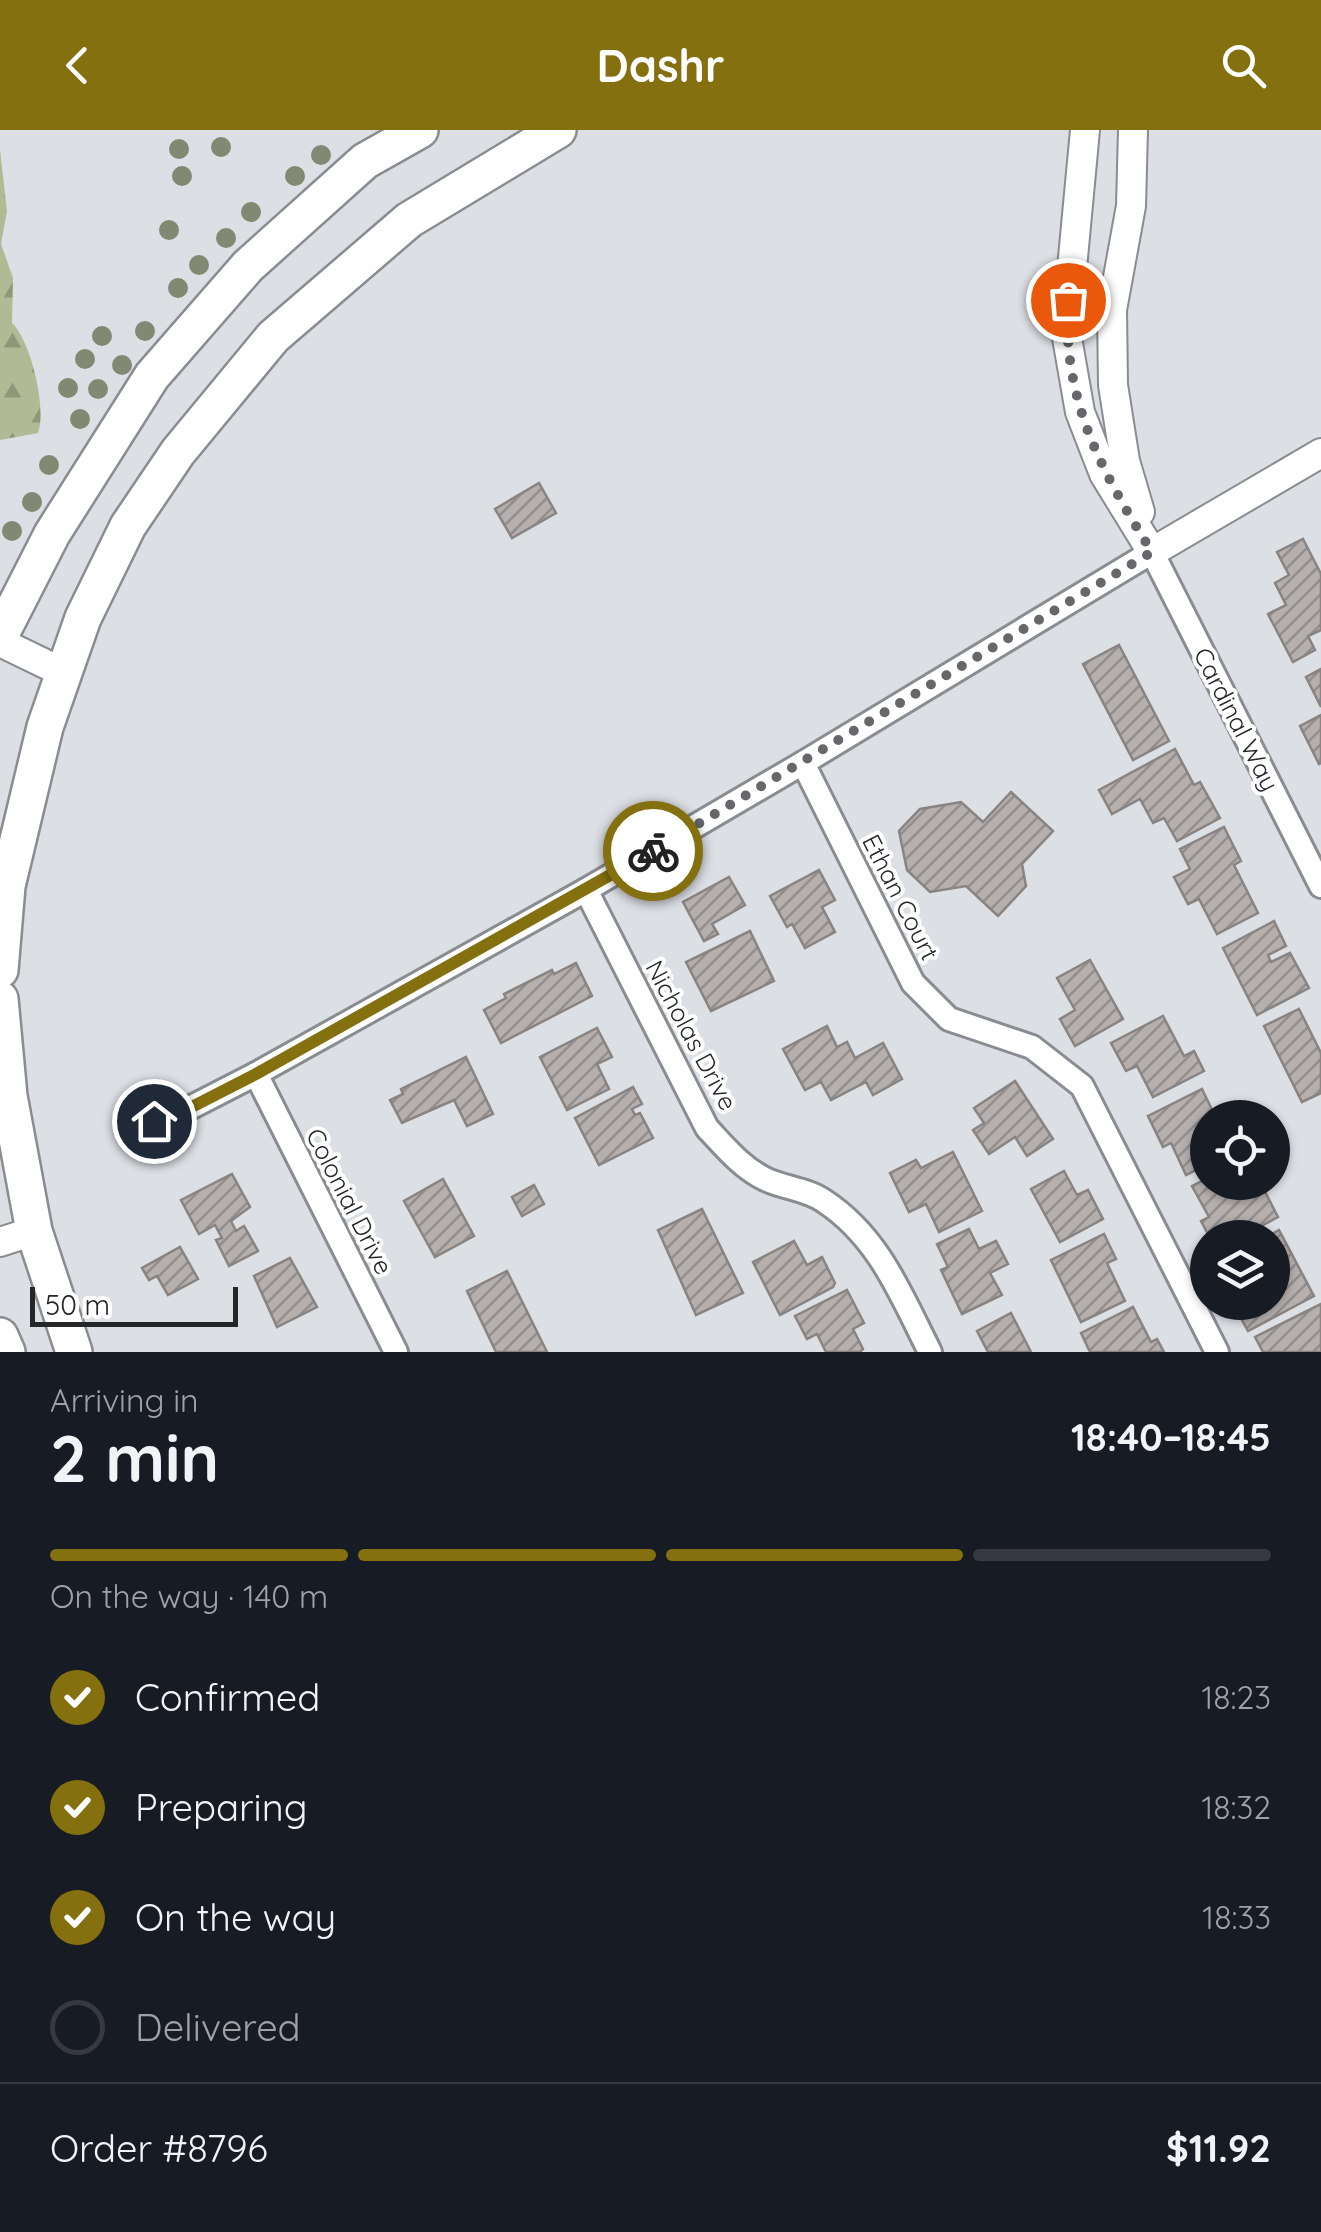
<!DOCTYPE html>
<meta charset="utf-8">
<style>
body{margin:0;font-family:Quicksand,sans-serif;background:#20242c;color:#f1f3f6;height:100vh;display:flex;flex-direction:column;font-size:38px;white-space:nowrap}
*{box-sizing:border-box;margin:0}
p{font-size:32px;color:#9ea1a6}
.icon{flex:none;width:55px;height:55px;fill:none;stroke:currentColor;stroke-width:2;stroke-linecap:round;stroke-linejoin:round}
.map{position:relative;height:1222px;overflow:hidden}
.details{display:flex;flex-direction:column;background:#171b24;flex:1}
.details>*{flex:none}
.tools{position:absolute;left:1190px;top:970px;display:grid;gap:20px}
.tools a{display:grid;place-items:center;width:100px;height:100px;border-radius:50%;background:#171b24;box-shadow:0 2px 8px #0004;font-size:50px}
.scale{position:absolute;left:30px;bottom:25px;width:208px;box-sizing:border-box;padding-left:10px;border:5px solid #252628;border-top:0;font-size:28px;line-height:35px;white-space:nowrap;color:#252628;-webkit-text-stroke:8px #fff;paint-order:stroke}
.pin{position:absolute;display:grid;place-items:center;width:85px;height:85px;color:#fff;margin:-42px;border:5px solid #fff;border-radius:50%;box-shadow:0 2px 10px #0007}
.courier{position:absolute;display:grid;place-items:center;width:100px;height:100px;margin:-50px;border:8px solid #85700f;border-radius:50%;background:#fff;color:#222;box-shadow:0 2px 12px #0007}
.summary em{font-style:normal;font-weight:700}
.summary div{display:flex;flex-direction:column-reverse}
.summary{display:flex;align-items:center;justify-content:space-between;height:170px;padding:0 50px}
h1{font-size:65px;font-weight:700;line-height:75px}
.bar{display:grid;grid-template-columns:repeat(4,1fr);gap:15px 10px;align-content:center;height:120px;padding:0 50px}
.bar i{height:12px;border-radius:8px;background:#363941}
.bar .active{background:#85700f}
.bar p{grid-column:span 4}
.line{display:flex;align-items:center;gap:25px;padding:0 50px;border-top:2px solid #363941}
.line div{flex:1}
ol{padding:0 50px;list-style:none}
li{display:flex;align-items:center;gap:30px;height:110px}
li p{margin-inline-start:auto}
li .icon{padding:10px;border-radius:50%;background:#85700f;color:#fff;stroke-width:4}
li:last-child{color:#9ea1a6}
li i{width:55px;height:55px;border:5px solid #363941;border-radius:50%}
header{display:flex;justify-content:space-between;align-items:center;height:130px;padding:0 50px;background:#85700f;color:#fff;font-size:45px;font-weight:700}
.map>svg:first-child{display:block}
</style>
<header><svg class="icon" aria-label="back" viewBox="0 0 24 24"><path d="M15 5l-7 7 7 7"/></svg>Dashr<svg class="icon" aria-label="search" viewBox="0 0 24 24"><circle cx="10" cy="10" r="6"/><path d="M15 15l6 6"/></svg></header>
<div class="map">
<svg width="1321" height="1222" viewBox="0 0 1321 1222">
<defs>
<pattern id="forest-firs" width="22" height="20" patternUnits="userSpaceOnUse" patternTransform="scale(2.5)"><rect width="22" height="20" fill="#b1ba94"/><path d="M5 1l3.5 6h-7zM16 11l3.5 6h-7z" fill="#909779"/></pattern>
<pattern id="building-hatch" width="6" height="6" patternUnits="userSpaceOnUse" patternTransform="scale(2.5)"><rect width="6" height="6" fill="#b5afae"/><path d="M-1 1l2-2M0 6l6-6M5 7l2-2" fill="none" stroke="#938e8e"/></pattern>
</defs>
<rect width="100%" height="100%" fill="#dcdfe4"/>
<!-- forest -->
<path fill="url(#forest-firs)" d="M0,20L7,81L1,114L13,148L12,193C31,211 47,279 38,303L0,310Z"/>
<!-- building -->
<g fill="url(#building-hatch)" stroke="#898382" stroke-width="2.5">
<path d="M539,353L556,383L512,408L495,379Z"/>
<path d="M1303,409L1321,444V500L1308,506L1315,520L1293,532L1268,484L1286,475L1275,453L1289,445L1277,422Z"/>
<path d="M1119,515L1169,611L1133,630L1083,534Z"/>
<path d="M1321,539V577L1306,547Z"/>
<path d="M1321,585V633L1319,634L1300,596Z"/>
<path d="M1175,619L1194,655L1200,652L1220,688L1177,711L1164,688L1153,693L1140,669L1112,684L1099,660Z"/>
<path d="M1011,662L1053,701L1022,734L1026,756L998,786L966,756L930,762L907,740L899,701L920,679L961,672L983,692Z"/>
<path d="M1224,697L1241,731L1234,735L1258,783L1217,804L1199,769L1188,774L1174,747L1190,739L1180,719Z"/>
<path d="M819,740L835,770L822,777L835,802L805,818L792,794L787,797L770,766Z"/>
<path d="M729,747L745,775L712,794L718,804L704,811L683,772Z"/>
<path d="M1274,791L1286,816L1268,825L1271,832L1290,823L1309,858L1257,885L1223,818Z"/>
<path d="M750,801L774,851L711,881L686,832Z"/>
<path d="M1090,830L1123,889L1075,916L1060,889L1075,880L1057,848Z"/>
<path d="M576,833L592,866L501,913L484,880L506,868L504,864L552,840L554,844Z"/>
<path d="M1299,879L1321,923V963L1302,972L1264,896Z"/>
<path d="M1163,886L1184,926L1194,921L1204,941L1153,967L1137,936L1126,941L1111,913Z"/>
<path d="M827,896L837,917L847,912L855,928L883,913L902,949L873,965L866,952L831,970L821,952L805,960L783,919Z"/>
<path d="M597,898L612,927L597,934L609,959L567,980L540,927Z"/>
<path d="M466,927L493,984L467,996L454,970L402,993L390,970L403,964L401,959Z"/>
<path d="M1015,951L1053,1009L1027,1026L1015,1007L989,1024L973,1000L984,993L974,978Z"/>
<path d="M633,957L642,974L632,979L635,985L640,983L653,1008L599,1035L575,988Z"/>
<path d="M1202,959L1216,988H1208V1034L1186,1045L1171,1013L1163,1017L1148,986Z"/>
<path d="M953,1022L982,1081L939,1102L926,1074L909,1082L890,1043L916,1030L921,1038Z"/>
<path d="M1064,1041L1077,1065L1088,1060L1103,1089L1060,1112L1031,1059Z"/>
<path d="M232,1044L250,1077L231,1091L236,1101L244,1096L258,1121L229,1136L216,1110L222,1108L215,1095L199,1104L181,1070Z"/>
<path d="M1208,1048V1052H1260L1278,1087L1239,1108H1210L1201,1091L1209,1087L1192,1056Z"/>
<path d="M443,1049L474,1106L435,1127L404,1071Z"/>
<path d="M534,1055L544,1074L522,1086L512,1067Z"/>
<path d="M702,1079L743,1163L696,1185L658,1100Z"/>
<path d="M969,1099L979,1119L996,1111L1008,1134L990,1143L1002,1165L962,1184L941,1140L948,1137L937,1114Z"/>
<path d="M1279,1100L1314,1166L1248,1201L1237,1181L1244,1177L1241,1172H1272V1108H1265Z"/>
<path d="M1104,1104L1116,1129L1107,1133L1125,1171L1081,1192L1051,1130Z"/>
<path d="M794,1111L807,1135L822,1127L835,1153L833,1157L780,1185L753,1132Z"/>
<path d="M180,1117L198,1149L168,1165L157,1146L149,1150L142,1138Z"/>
<path d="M290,1128L317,1177L277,1197L254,1146Z"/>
<path d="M507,1141L547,1222H496L467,1161Z"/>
<path d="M847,1160L864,1193L853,1199L863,1219L860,1222H826L817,1204L807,1209L795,1186Z"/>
<path d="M1321,1174V1222H1263L1255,1207Z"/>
<path d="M1133,1177L1151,1212L1157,1209L1164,1222H1090L1081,1203Z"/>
<path d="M1011,1183L1031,1222H988L977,1201Z"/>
</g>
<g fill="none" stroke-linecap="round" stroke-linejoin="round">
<defs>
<g id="minor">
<path d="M803,633L913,853L949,889L1032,917L1082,956L1217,1222"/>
<path d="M586,760L707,998C725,1017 741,1037 765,1049C784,1058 807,1059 824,1071C879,1107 901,1165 930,1222"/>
<path d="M256,944L396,1222"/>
<path d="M129,998L178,984L256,944L586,760L803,633L1152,422L1321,756"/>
</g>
<g id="tertiary">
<path d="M1085,0L1066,202L1080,282L1104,344L1152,422"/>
<path d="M1133,0L1131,76L1112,180L1113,255L1125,331L1140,382"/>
<path d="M1152,422L1321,323"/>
<path d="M0,512L62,542"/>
<path d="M0,1112L34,1101"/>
</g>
<g id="primary">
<path d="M0,506L52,404L152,246L248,136L365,31L420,0"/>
<path d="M0,840L7,756L45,597L83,488L128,396L178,322L273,207L409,90L558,0"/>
<path d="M0,869L9,966L34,1101L74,1222"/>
<path d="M0,1206L7,1222"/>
</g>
</defs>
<!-- minor casing -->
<use href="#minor" stroke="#898c91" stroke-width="28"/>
<!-- tertiary casing -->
<use href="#tertiary" stroke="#898c91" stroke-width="32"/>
<!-- primary casing -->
<use href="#primary" stroke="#898c91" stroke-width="40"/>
<!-- minor -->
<use href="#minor" stroke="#fff" stroke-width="22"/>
<!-- tertiary -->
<use href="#tertiary" stroke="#fff" stroke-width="28"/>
<!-- primary -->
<use href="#primary" stroke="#fff" stroke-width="35"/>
</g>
<!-- trees -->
<g fill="#828973">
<circle cx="221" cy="17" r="10"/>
<circle cx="179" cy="19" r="10"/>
<circle cx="321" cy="25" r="10"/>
<circle cx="182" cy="46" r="10"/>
<circle cx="295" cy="46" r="10"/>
<circle cx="251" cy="82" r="10"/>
<circle cx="169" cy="100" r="10"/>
<circle cx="226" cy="108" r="10"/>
<circle cx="199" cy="135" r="10"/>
<circle cx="178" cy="158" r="10"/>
<circle cx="145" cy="201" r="10"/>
<circle cx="102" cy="206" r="10"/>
<circle cx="85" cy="229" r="10"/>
<circle cx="122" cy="235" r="10"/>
<circle cx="68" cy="258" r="10"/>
<circle cx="98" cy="259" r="10"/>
<circle cx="80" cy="289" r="10"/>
<circle cx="49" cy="335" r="10"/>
<circle cx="32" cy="372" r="10"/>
<circle cx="12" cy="401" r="10"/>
</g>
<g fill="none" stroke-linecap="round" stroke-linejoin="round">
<!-- done -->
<path stroke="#65676a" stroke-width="10" stroke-dasharray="0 18" d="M653,721L1152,422C1101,341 1062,269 1068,170"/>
<!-- route -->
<path stroke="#85700f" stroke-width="12" d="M154,991L178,984L256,944L653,721"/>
</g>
<g text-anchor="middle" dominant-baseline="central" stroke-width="8" stroke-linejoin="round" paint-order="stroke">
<!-- street labels -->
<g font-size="25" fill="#252628" stroke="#fff">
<text transform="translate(1237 589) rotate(63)">Cardinal Way</text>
<text transform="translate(901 767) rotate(63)">Ethan Court</text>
<text transform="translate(692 905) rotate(62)">Nicholas Drive</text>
<text transform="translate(350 1071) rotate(63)">Colonial Drive</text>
</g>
</g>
</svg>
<div class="tools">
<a><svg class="icon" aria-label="locate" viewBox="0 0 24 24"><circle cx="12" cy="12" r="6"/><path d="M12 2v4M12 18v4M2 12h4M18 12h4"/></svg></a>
<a><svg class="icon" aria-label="layers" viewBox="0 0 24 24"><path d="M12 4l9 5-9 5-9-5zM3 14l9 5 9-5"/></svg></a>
</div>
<div class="scale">50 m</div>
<div class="pin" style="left:1068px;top:170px;background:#ea580c"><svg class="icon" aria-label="bag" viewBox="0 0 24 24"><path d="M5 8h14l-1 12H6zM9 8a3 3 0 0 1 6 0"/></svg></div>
<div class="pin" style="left:154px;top:991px;background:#1f2937"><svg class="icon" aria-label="home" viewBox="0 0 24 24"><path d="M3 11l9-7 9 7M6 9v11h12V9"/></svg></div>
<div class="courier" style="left:653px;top:721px"><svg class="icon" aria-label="bike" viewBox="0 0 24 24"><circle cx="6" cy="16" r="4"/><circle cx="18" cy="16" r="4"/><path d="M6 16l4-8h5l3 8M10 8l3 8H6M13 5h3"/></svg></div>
</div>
<section class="details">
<div class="summary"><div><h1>2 min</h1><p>Arriving in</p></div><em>18:40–18:45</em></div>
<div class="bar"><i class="active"></i><i class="active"></i><i class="active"></i><i></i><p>On the way · 140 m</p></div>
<ol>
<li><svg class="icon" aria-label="check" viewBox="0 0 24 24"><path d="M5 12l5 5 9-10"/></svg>Confirmed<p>18:23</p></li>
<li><svg class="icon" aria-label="check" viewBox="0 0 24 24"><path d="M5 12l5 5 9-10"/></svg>Preparing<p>18:32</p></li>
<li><svg class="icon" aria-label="check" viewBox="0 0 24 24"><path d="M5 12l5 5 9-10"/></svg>On the way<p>18:33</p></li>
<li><i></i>Delivered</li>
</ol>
<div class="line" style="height:130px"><div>Order #8796</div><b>$11.92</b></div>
</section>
